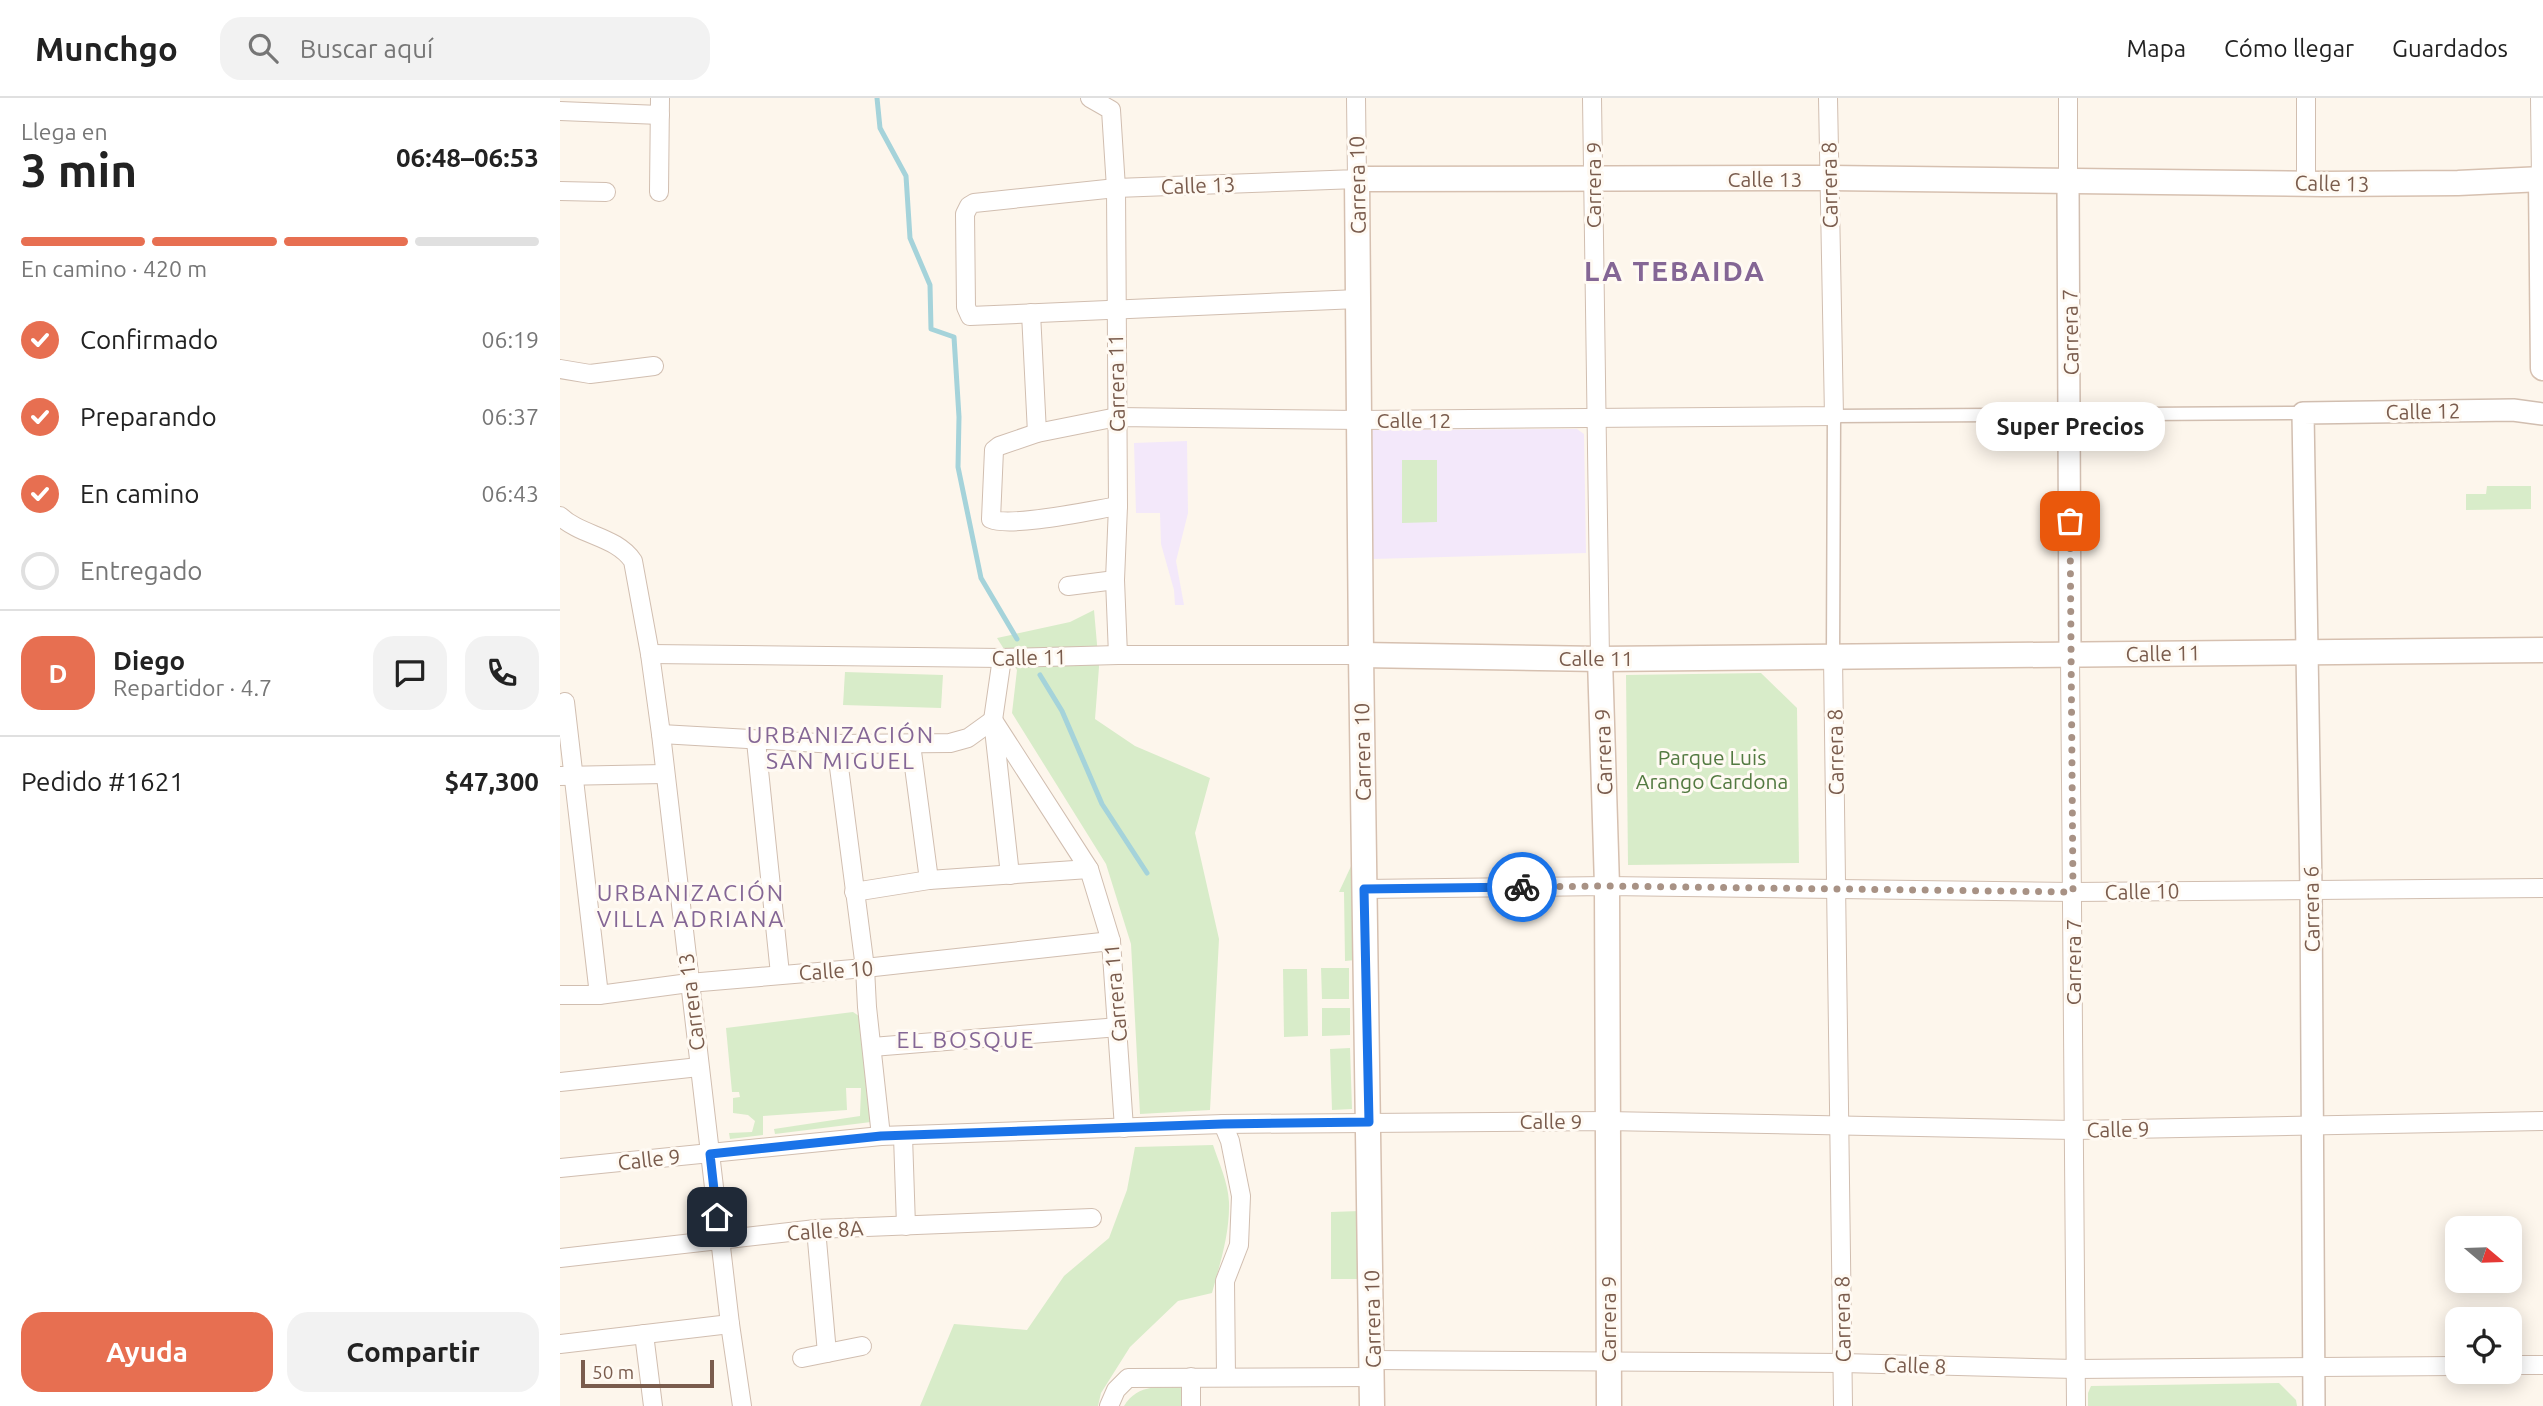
<!DOCTYPE html>
<html lang="es">
<meta charset="utf-8">
<style>
body{margin:0;font-family:Ubuntu,sans-serif;background:#f2f2f2;color:#222;height:100vh;display:flex;flex-direction:column;font-size:26px;white-space:nowrap}
*{box-sizing:border-box;margin:0}
p{font-size:23px;color:#767676}
.icon{flex:none;width:38px;height:38px;fill:none;stroke:currentColor;stroke-width:2;stroke-linecap:round;stroke-linejoin:round}
.map{position:relative;flex:1;overflow:hidden}
.panel{display:flex;flex-direction:column;background:#fff;width:560px}
.panel>*{flex:none}
.needle{width:46px;rotate:109deg}
.fabs{position:absolute;left:1885px;top:1118px;display:grid;gap:14px}
.fabs a{display:grid;place-items:center;width:77px;height:77px;border-radius:14px;background:#fff;box-shadow:0 4px 18px #0003;font-size:35px}
.scale{position:absolute;left:21px;bottom:18px;width:133px;box-sizing:border-box;padding-left:7px;border:4px solid #7a5c4d;border-top:0;font-size:19px;line-height:24px;white-space:nowrap;color:#7a5c4d;-webkit-text-stroke:5px #fffaf3;paint-order:stroke}
.pin{position:absolute;display:grid;place-items:center;width:60px;height:60px;color:#fff;margin:-30px;border-radius:14px;box-shadow:0 4px 10px #0006}
.courier{position:absolute;display:grid;place-items:center;width:70px;height:70px;margin:-35px;border:5px solid #1a73e8;border-radius:50%;background:#fff;color:#222;box-shadow:0 2px 9px #0007}
.bubble{position:absolute;height:49px;border-radius:21px;background:#fff;box-shadow:0 4px 18px #0003;font-size:23px;font-weight:700;line-height:49px;text-align:center}
.head em{font-style:normal;font-weight:700}
.head div{display:flex;flex-direction:column-reverse}
.head{display:flex;align-items:center;justify-content:space-between;height:119px;padding:0 21px}
h1{font-size:46px;font-weight:700;line-height:52px}
.bar{display:grid;grid-template-columns:repeat(4,1fr);gap:10px 7px;align-content:center;height:84px;padding:0 21px}
.bar i{height:9px;border-radius:5px;background:#e0e0e0}
.bar .on{background:#e76f51}
.bar p{grid-column:span 4}
.line{display:flex;align-items:center;gap:18px;padding:0 21px;border-top:2px solid #e0e0e0}
.line div{flex:1}
.round{display:grid;place-items:center;flex:none;width:74px;height:74px;border-radius:21px;background:#f2f2f2}
ol{padding:0 21px;list-style:none}
li{display:flex;align-items:center;gap:21px;height:77px}
li p{margin-inline-start:auto}
li .icon{padding:7px;border-radius:50%;background:#e76f51;color:#fff;stroke-width:4}
li:last-child{color:#767676}
li i{width:38px;height:38px;border:4px solid #e0e0e0;border-radius:50%}
.action{display:flex;gap:14px;margin-top:auto;padding:14px 21px}
.action a{flex:1;height:80px;border-radius:21px;background:#e76f51;color:#fff;font-size:28px;font-weight:700;line-height:80px;text-align:center}
.action a+a{background:#f2f2f2;color:#222}
header{display:flex;align-items:center;gap:42px;box-sizing:border-box;height:98px;padding:0 35px;background:#fff;border-bottom:2px solid #e0e0e0}
header strong{font-size:33px}
nav{display:flex;gap:38px;margin-inline-start:auto;font-size:24px}
.search{width:490px;height:63px;background:#f2f2f2;display:flex;align-items:center;gap:18px;box-sizing:border-box;padding:0 24px;border-radius:21px;color:#767676;font-size:26px}
main{display:flex;flex:1;min-height:0}
.map>svg:first-child{display:block}
</style>
<header>
<strong>Munchgo</strong>
<div class="search"><svg class="icon" aria-label="search" viewBox="0 0 24 24"><circle cx="10" cy="10" r="6"/><path d="M15 15l6 6"/></svg>Buscar aquí</div>
<nav><a>Mapa</a><a>Cómo llegar</a><a>Guardados</a></nav>
</header>
<main>
<section class="panel">
<div class="head"><div><h1>3 min</h1><p>Llega en</p></div><em>06:48–06:53</em></div>
<div class="bar"><i class="on"></i><i class="on"></i><i class="on"></i><i></i><p>En camino · 420 m</p></div>
<ol>
<li><svg class="icon" aria-label="check" viewBox="0 0 24 24"><path d="M5 12l5 5 9-10"/></svg>Confirmado<p>06:19</p></li>
<li><svg class="icon" aria-label="check" viewBox="0 0 24 24"><path d="M5 12l5 5 9-10"/></svg>Preparando<p>06:37</p></li>
<li><svg class="icon" aria-label="check" viewBox="0 0 24 24"><path d="M5 12l5 5 9-10"/></svg>En camino<p>06:43</p></li>
<li><i></i>Entregado</li>
</ol>
<div class="line" style="height:126px"><b class="round" style="background:#e76f51;color:#fff">D</b><div><b>Diego</b><p>Repartidor · 4.7</p></div><a class="round"><svg class="icon" aria-label="chat" viewBox="0 0 24 24"><path d="M4 5h16v11H9l-5 4z"/></svg></a><a class="round"><svg class="icon" aria-label="phone" viewBox="0 0 24 24"><path d="M5 4h4l2 5-3 2q2 4 5 5l2-3 5 2v4C11 20 4 13 5 4z"/></svg></a></div>
<div class="line" style="height:91px"><div>Pedido #1621</div><b>$47,300</b></div>
<div class="action"><a>Ayuda</a><a>Compartir</a></div>
</section>
<div class="map">
<svg width="1983" height="1308" viewBox="0 0 1983 1308">
<rect width="100%" height="100%" fill="#fdf6ec"/>
<!-- education -->
<g fill="#f3e8fa">
<path d="M1017,331L1024,336L1026,455L812,461L810,332Z"/>
<path d="M627,343L628,415L616,463L624,507H615L614,492L601,446L600,415H576L574,345Z"/>
</g>
<!-- green -->
<g fill="#d8ecc9">
<path d="M842,362H877V424L842,425Z"/>
<path d="M1927,388H1971V411L1906,412V396H1926Z"/>
<path d="M534,512L539,569L535,621L575,648L650,680L635,735L659,841L650,1012L580,1016L571,846L546,766L452,615L457,572L437,540L510,524Z"/>
<path d="M285,574L383,577L381,610L283,607Z"/>
<path d="M1201,575L1237,610L1239,765L1068,767L1066,577Z"/>
<path d="M793,764L796,862L785,863L784,794H779Z"/>
<path d="M761,870H789V901H762Z"/>
<path d="M723,871H747L748,938L724,939Z"/>
<path d="M762,910H790V937L762,938Z"/>
<path d="M293,914L299,918L311,1024L215,1036L214,1031L300,1018L301,990H286L287,1012L203,1018V1037L170,1041L169,1035L192,1034L195,1023L188,1017L173,1015V1000L180,999L179,994H172L166,930Z"/>
<path d="M790,950L792,1011L772,1012L770,951Z"/>
<path d="M653,1047C659,1065 668,1084 669,1104C670,1135 660,1166 652,1195L618,1203L570,1249L541,1295L538,1308H360L394,1226L467,1232L504,1178L549,1140L567,1092L575,1049Z"/>
<path d="M800,1113L801,1181H771V1114Z"/>
<path d="M1719,1285L1736,1302L1737,1308H1528V1295L1531,1288Z"/>
<path d="M626,1288V1308H564C578,1285 602,1289 626,1288Z"/>
</g>
<g fill="none" stroke-linecap="round" stroke-linejoin="round">
<!-- stream -->
<g stroke="#a5d3da" stroke-width="5">
<path d="M317,0L320,30L346,78L350,140L370,187L371,231L394,239L399,319L398,369L421,480L457,541"/>
<path d="M480,577L502,613L542,706L587,775"/>
</g>
<defs>
<path id="pedestrian" d="M1273,559L1274,318L1743,315"/>
<g id="minor">
<path d="M530,0L551,12L556,90L558,408L555,482L558,557"/>
<path d="M796,0L797,81L556,90L414,105L409,108L405,116L406,209L410,218L798,201"/>
<path d="M1032,0L1040,561"/>
<path d="M1508,0V84"/>
<path d="M1980,0L1981,82"/>
<path d="M0,13L100,17"/>
<path d="M1746,84V0"/>
<path d="M0,93L46,94"/>
<path d="M99,94L100,0"/>
<path d="M471,215L477,335"/>
<path d="M0,271L30,276L94,268"/>
<path d="M558,408C533,412 451,430 431,421L434,352L439,348L477,335L557,319L800,322L1274,318L1268,0"/>
<path d="M0,418C21,438 56,438 73,463L90,556L101,636L170,1226L182,1308"/>
<path d="M508,488L555,482"/>
<path d="M90,556L442,560L558,557H801"/>
<path d="M1510,557L1516,1308"/>
<path d="M1273,559L1283,1308"/>
<path d="M442,560L433,622L450,777"/>
<path d="M5,604L39,897"/>
<path d="M101,636L276,646L390,645L408,640L433,622L529,771L551,843L564,1030"/>
<path d="M196,643L220,876"/>
<path d="M276,646L305,870L307,909L321,1038"/>
<path d="M351,646L369,782"/>
<path d="M0,678L104,676"/>
<path d="M804,791L1047,788L1513,794L1983,790"/>
<path d="M294,794L369,782L529,771"/>
<path d="M0,897H39L129,885L305,870L551,843"/>
<path d="M312,949L559,929"/>
<path d="M0,984L139,969"/>
<path d="M663,1026L670,1043L681,1098L679,1147L665,1183L666,1279"/>
<path d="M343,1038L346,1128"/>
<path d="M0,1070L321,1038L663,1026L1046,1023L1514,1032L1983,1023"/>
<path d="M256,1131L267,1255"/>
<path d="M0,1160L256,1131L532,1120"/>
<path d="M84,1236L93,1308"/>
<path d="M0,1246L170,1226"/>
<path d="M242,1260L302,1248"/>
<path d="M812,1262L1283,1265L1515,1271L1897,1268"/>
<path d="M1950,1267H1983"/>
<path d="M549,1308L556,1292L568,1280L812,1279"/>
<path d="M631,1308V1279"/>
</g>
<g id="tertiary">
<path d="M1508,84L1510,557"/>
<path d="M1754,1308L1751,791L1743,315L1953,312L1983,316"/>
</g>
<g id="secondary">
<path d="M1981,82L1983,270"/>
<path d="M801,557L1040,561L1983,552"/>
<path d="M1040,561L1047,788L1049,1308"/>
<path d="M812,1308L801,557L797,81L1269,80L1764,86L1898,85L1983,81"/>
</g>
</defs>
<!-- pedestrian casing -->
<use href="#pedestrian" stroke="#d1beb0" stroke-width="15"/>
<!-- minor casing -->
<use href="#minor" stroke="#d1beb0" stroke-width="20"/>
<!-- tertiary casing -->
<use href="#tertiary" stroke="#d1beb0" stroke-width="24"/>
<!-- secondary casing -->
<use href="#secondary" stroke="#d6c0b0" stroke-width="27"/>
<!-- pedestrian -->
<use href="#pedestrian" stroke="#fff" stroke-width="12"/>
<!-- minor -->
<use href="#minor" stroke="#fff" stroke-width="18"/>
<!-- tertiary -->
<use href="#tertiary" stroke="#fff" stroke-width="21"/>
<!-- secondary -->
<use href="#secondary" stroke="#fff" stroke-width="24"/>
</g>
<g fill="none" stroke-linecap="round" stroke-linejoin="round">
<!-- done -->
<path stroke="#a89285" stroke-width="7" stroke-dasharray="0 12.6" d="M962,789L1047,788L1513,794L1510,423"/>
<!-- route -->
<path stroke="#1a73e8" stroke-width="9" d="M157,1119L150,1056L321,1038L663,1026L809,1024L804,791L962,789"/>
</g>
<g text-anchor="middle" dominant-baseline="central" stroke-width="6" stroke-linejoin="round" paint-order="stroke">
<!-- street labels -->
<g font-size="21" fill="#7a5c4d" stroke="#fffaf3">
<text x="1205" y="81">Calle 13</text>
<text transform="translate(1772 85) rotate(1)">Calle 13</text>
<text transform="translate(638 87) rotate(-2)">Calle 13</text>
<text transform="translate(797 87) rotate(-91)">Carrera 10</text>
<text transform="translate(1033 87) rotate(-90)">Carrera 9</text>
<text transform="translate(1269 87) rotate(-91)">Carrera 8</text>
<text transform="translate(1510 234) rotate(-91)">Carrera 7</text>
<text transform="translate(556 285) rotate(-91)">Carrera 11</text>
<text transform="translate(1863 313) rotate(-1)">Calle 12</text>
<text x="854" y="322">Calle 12</text>
<text transform="translate(1603 555) rotate(-1)">Calle 11</text>
<text transform="translate(469 559) rotate(-1)">Calle 11</text>
<text x="1036" y="560">Calle 11</text>
<text transform="translate(802 654) rotate(-91)">Carrera 10</text>
<text transform="translate(1043 654) rotate(-92)">Carrera 9</text>
<text transform="translate(1275 654) rotate(-91)">Carrera 8</text>
<text transform="translate(1582 793) rotate(-1)">Calle 10</text>
<text transform="translate(1751 811) rotate(-91)">Carrera 6</text>
<text transform="translate(1513 864) rotate(-90)">Carrera 7</text>
<text transform="translate(276 872) rotate(-4)">Calle 10</text>
<text transform="translate(555 895) rotate(-95)">Carrera 11</text>
<text transform="translate(131 904) rotate(-97)">Carrera 13</text>
<text x="991" y="1023">Calle 9</text>
<text transform="translate(1558 1031) rotate(-1)">Calle 9</text>
<text transform="translate(89 1061) rotate(-6)">Calle 9</text>
<text transform="translate(265 1132) rotate(-4)">Calle 8A</text>
<text transform="translate(812 1221) rotate(-91)">Carrera 10</text>
<text transform="translate(1048 1221) rotate(-90)">Carrera 9</text>
<text transform="translate(1282 1221) rotate(-91)">Carrera 8</text>
<text transform="translate(1355 1267) rotate(2)">Calle 8</text>
</g>
<!-- park labels -->
<g font-size="21" fill="#537a41" stroke="#fffaf3">
<text x="1152" y="659">Parque Luis<tspan x="1152" dy="24">Arango Cardona</tspan></text>
</g>
<!-- neighbourhood labels -->
<g font-size="23" letter-spacing="2" fill="#846695" stroke="#fffaf3">
<text x="281" y="636">URBANIZACIÓN<tspan x="281" dy="26">SAN MIGUEL</tspan></text>
<text x="131" y="794">URBANIZACIÓN<tspan x="131" dy="26">VILLA ADRIANA</tspan></text>
<text x="406" y="941">EL BOSQUE</text>
</g>
<!-- district labels -->
<g font-size="28" font-weight="bold" letter-spacing="2" fill="#846695" stroke="#fffaf3">
<text x="1115" y="172">LA TEBAIDA</text>
</g>
</g>
</svg>
<div class="fabs">
<a><svg class="needle" viewBox="-14 -14 28 28"><path d="M0-13l5 13h-10z" fill="#e53935"/><path d="M0 13l5-13h-10z" fill="#767676"/></svg></a>
<a><svg class="icon" aria-label="locate" viewBox="0 0 24 24"><circle cx="12" cy="12" r="6"/><path d="M12 2v4M12 18v4M2 12h4M18 12h4"/></svg></a>
</div>
<div class="scale">50 m</div>
<div class="pin" style="left:1510px;top:423px;background:#ea580c"><svg class="icon" aria-label="bag" viewBox="0 0 24 24"><path d="M5 8h14l-1 12H6zM9 8a3 3 0 0 1 6 0"/></svg></div>
<div class="pin" style="left:157px;top:1119px;background:#1f2937"><svg class="icon" aria-label="home" viewBox="0 0 24 24"><path d="M3 11l9-7 9 7M6 9v11h12V9"/></svg></div>
<div class="courier" style="left:962px;top:789px"><svg class="icon" aria-label="bike" viewBox="0 0 24 24"><circle cx="6" cy="16" r="4"/><circle cx="18" cy="16" r="4"/><path d="M6 16l4-8h5l3 8M10 8l3 8H6M13 5h3"/></svg></div>
<div class="bubble" style="left:1416px;top:304px;width:189px">Super Precios</div>
</div>
</main>
